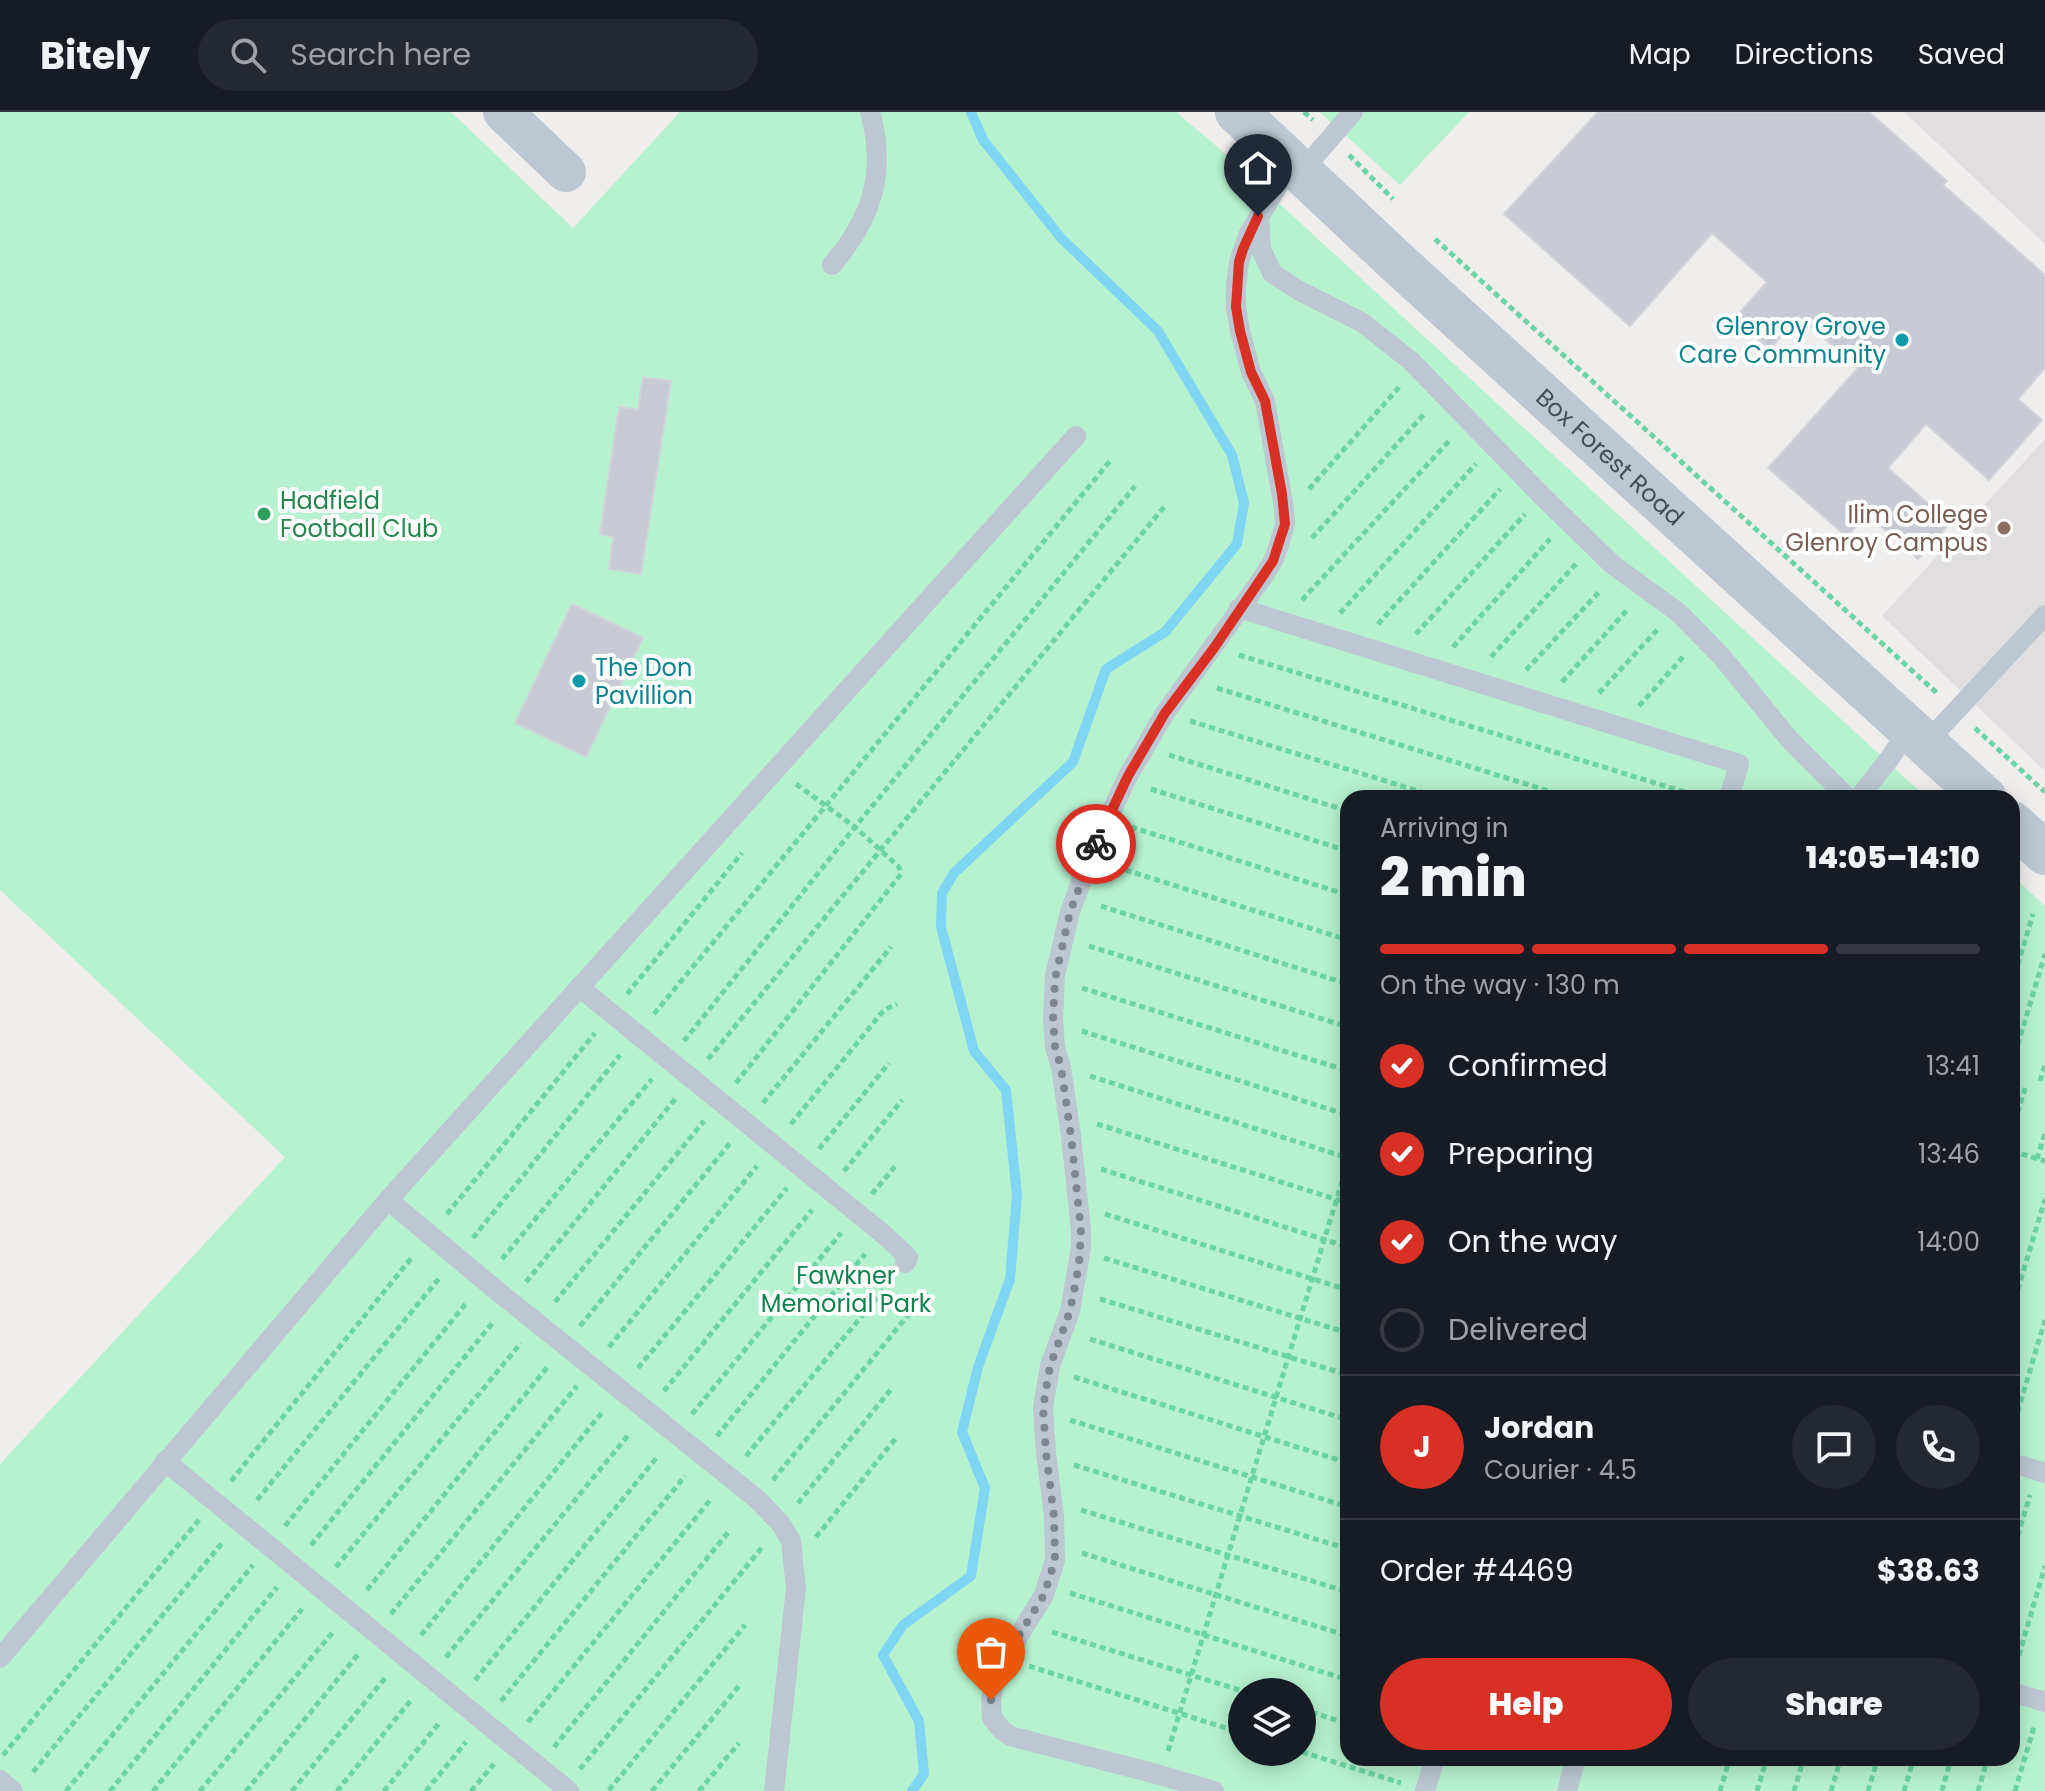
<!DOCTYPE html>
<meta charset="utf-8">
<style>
body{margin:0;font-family:Poppins,sans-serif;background:#242831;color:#f1f3f6;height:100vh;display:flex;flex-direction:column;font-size:30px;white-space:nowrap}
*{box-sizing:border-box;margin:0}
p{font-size:26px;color:#9ea1a6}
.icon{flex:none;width:44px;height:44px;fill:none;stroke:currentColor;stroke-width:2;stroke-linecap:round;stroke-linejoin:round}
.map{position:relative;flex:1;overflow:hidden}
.side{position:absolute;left:1340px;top:678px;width:680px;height:976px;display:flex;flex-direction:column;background:#171b24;border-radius:24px;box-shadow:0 4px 20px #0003}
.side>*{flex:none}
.controls{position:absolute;left:1228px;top:1566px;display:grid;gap:16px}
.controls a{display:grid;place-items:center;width:88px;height:88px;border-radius:50%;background:#171b24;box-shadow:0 4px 20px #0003;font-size:40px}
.pin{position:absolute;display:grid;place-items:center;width:68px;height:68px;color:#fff;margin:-82px -34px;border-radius:50% 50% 50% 0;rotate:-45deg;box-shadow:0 0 8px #0007}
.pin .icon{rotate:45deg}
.courier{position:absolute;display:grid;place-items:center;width:80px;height:80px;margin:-40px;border:6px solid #d93025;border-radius:50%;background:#fff;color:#222;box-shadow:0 2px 10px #0007}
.head em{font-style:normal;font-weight:800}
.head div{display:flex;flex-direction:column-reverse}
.head{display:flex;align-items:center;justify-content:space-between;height:136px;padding:0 40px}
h1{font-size:52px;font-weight:800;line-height:60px}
.bar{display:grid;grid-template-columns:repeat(4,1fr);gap:12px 8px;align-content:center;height:96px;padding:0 40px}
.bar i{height:10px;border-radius:6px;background:#363941}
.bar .selected{background:#d93025}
.bar p{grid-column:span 4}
.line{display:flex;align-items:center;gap:20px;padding:0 40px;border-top:2px solid #363941}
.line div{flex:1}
.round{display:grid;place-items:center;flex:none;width:84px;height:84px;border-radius:42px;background:#242831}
ol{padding:0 40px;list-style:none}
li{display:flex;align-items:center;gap:24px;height:88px}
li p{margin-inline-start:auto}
li .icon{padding:8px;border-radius:50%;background:#d93025;color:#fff;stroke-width:4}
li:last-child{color:#9ea1a6}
li i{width:44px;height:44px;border:4px solid #363941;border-radius:50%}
.cta{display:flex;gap:16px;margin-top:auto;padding:16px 40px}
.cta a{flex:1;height:92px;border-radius:48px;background:#d93025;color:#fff;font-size:32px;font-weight:800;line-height:92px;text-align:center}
.cta a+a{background:#242831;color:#f1f3f6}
header{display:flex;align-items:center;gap:48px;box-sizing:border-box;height:112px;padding:0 40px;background:#171b24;border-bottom:2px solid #363941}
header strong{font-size:38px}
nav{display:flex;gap:44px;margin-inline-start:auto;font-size:28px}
.search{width:560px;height:72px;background:#242831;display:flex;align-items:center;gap:20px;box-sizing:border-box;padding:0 28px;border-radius:44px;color:#9ea1a6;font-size:30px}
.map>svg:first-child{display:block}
</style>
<header>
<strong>Bitely</strong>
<div class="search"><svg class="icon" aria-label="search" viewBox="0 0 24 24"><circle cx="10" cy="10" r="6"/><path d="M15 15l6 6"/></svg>Search here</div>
<nav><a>Map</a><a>Directions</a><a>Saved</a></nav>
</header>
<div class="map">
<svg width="2045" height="1679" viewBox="0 0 2045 1679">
<rect width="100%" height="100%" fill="#f0eded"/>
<!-- education -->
<g fill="#e1dedf">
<path d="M1904,0H2045V132Z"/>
<path d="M2045,327V659L1882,504Z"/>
</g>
<!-- green -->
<g fill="#b6f2d0" fill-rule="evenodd">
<path d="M0,0H451L573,116L680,0H1176L1221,38L1927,686H1348V1646H2012V763L2045,794V1679H0V1352L285,1045L0,778ZM1242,1580H1302V1640H1242Z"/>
<path d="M1320,0H1469L1400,73Z"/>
</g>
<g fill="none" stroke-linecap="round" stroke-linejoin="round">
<!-- stream -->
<path stroke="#80d5f3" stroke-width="10" d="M912,1679L924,1662L919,1609L883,1543L903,1513L971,1464L985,1376L962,1320L978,1255L1010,1167L1017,1083L1006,978L974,939L941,815L942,781L954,761L1073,650L1106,557L1165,520L1237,432L1244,391L1232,343L1158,219L1061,126L983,28L971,0"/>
</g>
<!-- building -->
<g fill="#c8cbd3" stroke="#d0d3d9" stroke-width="2">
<path d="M1598,0H1869L1947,69L1943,73L2045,163V256L2018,287L2042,308L1989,368L1926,312L1888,356L1950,411L1918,447L1867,402L1847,425L1768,356L1858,256L1799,204L1770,237L1735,206L1767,170L1712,121L1630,214L1504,102Z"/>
<path d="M643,265L671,269L641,462L609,457L613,425L600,422L619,295L638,298Z"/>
<path d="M572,492L643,526L586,645L515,611Z"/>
</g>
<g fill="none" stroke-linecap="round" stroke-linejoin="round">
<!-- path -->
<g stroke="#6cd3a5" stroke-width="5" stroke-dasharray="6 4" stroke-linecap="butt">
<path d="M1304,0L1313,8"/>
<path d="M1349,43L1393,87"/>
<path d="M1435,127L1938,582"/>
<path d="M1309,377L1400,274"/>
<path d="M1312,426L1426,300"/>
<path d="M1302,488L1450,328"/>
<path d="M1340,501L1476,352"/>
<path d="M1378,512L1500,377"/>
<path d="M1416,522L1525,402"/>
<path d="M1453,535L1550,427"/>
<path d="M1239,543L1704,686"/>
<path d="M1491,545L1576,452"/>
<path d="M1526,558L1601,478"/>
<path d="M1562,570L1628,497"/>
<path d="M1217,576L1571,686"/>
<path d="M1599,581L1657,518"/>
<path d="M1639,594L1683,545"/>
<path d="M1190,609L1441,686"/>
<path d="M1975,616L2045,680"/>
<path d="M1169,643L1348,699"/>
<path d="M1151,677L1348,739"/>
<path d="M1131,715L1348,783"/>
<path d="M1116,755L1348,828"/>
<path d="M1101,794L1348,872"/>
<path d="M1089,834L1348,915"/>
<path d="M2012,872L2033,802"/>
<path d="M1082,876L1348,959"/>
<path d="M627,882L742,741"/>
<path d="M654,902L1110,349"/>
<path d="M1082,919L1348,1003"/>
<path d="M684,929L855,715L1135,374"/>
<path d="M708,947L1164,395"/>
<path d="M2012,952L2045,842"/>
<path d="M1090,964L1348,1046"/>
<path d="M2040,969L2045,953"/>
<path d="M736,971L901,762L899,755L855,715L796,672"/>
<path d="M763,991L891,835"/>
<path d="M791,1012L884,898L897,892"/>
<path d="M1097,1012L1348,1091"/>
<path d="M2012,1020L2026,973"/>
<path d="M819,1037L889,951"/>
<path d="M2012,1039L2045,1049"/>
<path d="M2037,1047L2045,1021"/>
<path d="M1101,1057L1348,1135"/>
<path d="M844,1059L902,988"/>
<path d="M2012,1076L2015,1067"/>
<path d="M872,1082L897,1052"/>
<path d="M447,1102L595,921"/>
<path d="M1105,1102L1348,1178"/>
<path d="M473,1126L620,943"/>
<path d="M1104,1146L1348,1221"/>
<path d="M502,1147L652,967"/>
<path d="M526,1170L676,986"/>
<path d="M1100,1187L1348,1263"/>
<path d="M555,1190L704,1009"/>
<path d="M2012,1197L2045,1087"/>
<path d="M580,1214L731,1030"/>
<path d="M1090,1227L1348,1308"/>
<path d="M609,1235L757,1054"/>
<path d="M638,1256L787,1076"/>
<path d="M1074,1265L1348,1351"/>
<path d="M664,1279L812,1098"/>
<path d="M692,1302L841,1121"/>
<path d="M1070,1308L1348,1395"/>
<path d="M2012,1319L2045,1208"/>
<path d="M717,1324L865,1142"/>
<path d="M746,1344L890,1170"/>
<path d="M1074,1353L1348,1437"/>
<path d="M773,1368L927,1180"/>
<path d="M231,1369L413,1144"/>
<path d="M257,1388L441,1164"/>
<path d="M798,1391L893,1275"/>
<path d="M1081,1398L1348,1480"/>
<path d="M285,1414L468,1189"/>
<path d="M816,1425L896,1326"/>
<path d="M311,1433L494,1209"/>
<path d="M1082,1441L1348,1524"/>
<path d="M2012,1443L2030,1383"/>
<path d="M336,1455L521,1231"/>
<path d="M367,1478L549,1253"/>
<path d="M1070,1481L1348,1568"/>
<path d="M391,1502L577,1274"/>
<path d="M1052,1520L1246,1580"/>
<path d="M421,1523L604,1298"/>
<path d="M446,1545L630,1321"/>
<path d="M2016,1553L2045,1454"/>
<path d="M1029,1554L1242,1621"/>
<path d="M475,1568L658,1344"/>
<path d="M501,1589L685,1364"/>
<path d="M1302,1597L1348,1612"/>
<path d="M528,1610L712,1386"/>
<path d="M554,1635L730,1418"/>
<path d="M1168,1639L1348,1050"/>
<path d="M1302,1640L1401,1671"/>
<path d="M3,1643L199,1408"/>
<path d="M580,1657L764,1433"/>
<path d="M33,1660L223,1430"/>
<path d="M609,1678L745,1513"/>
<path d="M66,1679L253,1453"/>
<path d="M110,1679L277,1475"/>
<path d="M153,1679L302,1497"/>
<path d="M200,1679L333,1520"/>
<path d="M246,1679L360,1540"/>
<path d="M292,1679L386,1565"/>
<path d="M337,1679L412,1587"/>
<path d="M384,1679L440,1610"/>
<path d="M426,1679L466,1630"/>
<path d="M471,1679L494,1652"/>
<path d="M652,1679L739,1574"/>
<path d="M699,1679L739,1631"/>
<path d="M1720,1679L1730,1646"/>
<path d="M1757,1679L1767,1646"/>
<path d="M1794,1679L1804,1646"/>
<path d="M1831,1679L1841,1646"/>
<path d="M1868,1679L1878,1646"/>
<path d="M1904,1679L1914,1646"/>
<path d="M1942,1679L1951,1646"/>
<path d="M1978,1679L1988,1646"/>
<path d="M2015,1679L2034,1615"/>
</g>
<!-- service -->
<g stroke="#bcc7d1" stroke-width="20">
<path d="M1301,60L1353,0"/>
<path d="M1259,105L1261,137L1272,161L1298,178L1363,211L1411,249L1542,384L1613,453L1679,501L1722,545L1789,627L1846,684"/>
<path d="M832,153C872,106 887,61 870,0"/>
<path d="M1239,496L1739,652L1729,686"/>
<path d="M1926,631L2045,503"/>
<path d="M1861,683L1890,646L1909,617"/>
<path d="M579,875L882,1121L906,1143L908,1146L905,1151"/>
<path d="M388,1088L496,1178L757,1387L781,1412L791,1429L796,1476L774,1679"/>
<path d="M165,1349L569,1679"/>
<path d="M2012,1351L2045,1361"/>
<path d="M0,1546L388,1088L1076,324"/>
<path d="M2012,1580L2045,1590"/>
<path d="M0,1668L13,1679"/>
<path d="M1214,1679L1160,1663L1010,1624L1002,1618L992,1606L991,1588L994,1573L1005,1546L1044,1483L1055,1448L1054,1404L1046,1341L1043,1295L1050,1254L1070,1199L1081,1136V1118L1071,1024L1061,955L1055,935L1053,907L1055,863L1070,800L1091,743L1128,664L1165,601L1261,468L1273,449L1278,436L1285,412L1284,396L1265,289L1251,260L1240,219L1236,195V173L1239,150L1249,121L1292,51"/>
<path d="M1425,1679L1435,1646"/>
<path d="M1567,1679L1576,1646"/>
</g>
<!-- minor -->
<path stroke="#bcc7d1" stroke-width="40" d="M503,0L566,60"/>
<!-- tertiary -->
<g stroke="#bcc7d1" stroke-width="44">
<path id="s1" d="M1237,0L1400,153L1985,686"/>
<path d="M2012,711L2045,741"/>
</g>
</g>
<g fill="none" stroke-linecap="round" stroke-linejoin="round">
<!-- done -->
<path stroke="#80868f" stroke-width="8" stroke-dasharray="0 14.4" d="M991,1588L994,1573L1005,1546L1044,1483L1055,1448L1054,1404L1046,1341L1043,1295L1050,1254L1070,1199L1079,1153L1081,1118L1071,1024L1061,955L1055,935L1053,907L1055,867L1070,800L1096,732"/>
<!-- route -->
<path stroke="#d93025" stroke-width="10" d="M1096,732L1128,664L1165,601L1214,536L1273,449L1285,412L1282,382L1265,289L1251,260L1240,219L1236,195L1239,150L1243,137L1258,104"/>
</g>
<!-- markers -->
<g fill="#0f9aa8" stroke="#fff" stroke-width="3">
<circle cx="1902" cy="228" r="8"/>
<circle cx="579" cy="569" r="8"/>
</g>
<circle fill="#2e9e5b" stroke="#fff" stroke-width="3" cx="264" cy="402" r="8"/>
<circle fill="#8d6e63" stroke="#fff" stroke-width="3" cx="2004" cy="416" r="8"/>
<g text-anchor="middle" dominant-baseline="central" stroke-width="8" stroke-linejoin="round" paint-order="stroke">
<!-- culture labels -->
<g font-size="24" fill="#0d838f" stroke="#fff" text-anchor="end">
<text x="1886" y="214">Glenroy Grove<tspan x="1886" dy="28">Care Community</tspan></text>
<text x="595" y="555" text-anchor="start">The Don<tspan x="595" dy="28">Pavillion</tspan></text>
</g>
<!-- street labels -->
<g font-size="24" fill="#444f5c" stroke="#fff">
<text stroke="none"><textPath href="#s1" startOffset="508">Box Forest Road</textPath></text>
</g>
<!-- leisure labels -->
<g font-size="24" fill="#27864d" stroke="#fff" text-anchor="start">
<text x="280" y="388">Hadfield<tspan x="280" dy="28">Football Club</tspan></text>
</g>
<!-- education labels -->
<g font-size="24" fill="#785e54" stroke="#fff" text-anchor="end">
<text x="1988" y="402">Ilim College<tspan x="1988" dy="28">Glenroy Campus</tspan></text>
</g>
<!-- park labels -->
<g font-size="24" fill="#0f834e" stroke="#fff">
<text x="846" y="1163">Fawkner<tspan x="846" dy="28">Memorial Park</tspan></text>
</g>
</g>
</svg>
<div class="controls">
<a><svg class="icon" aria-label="layers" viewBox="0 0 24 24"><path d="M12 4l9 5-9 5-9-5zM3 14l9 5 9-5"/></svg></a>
</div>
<div class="pin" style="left:991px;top:1588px;background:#ea580c"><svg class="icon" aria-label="bag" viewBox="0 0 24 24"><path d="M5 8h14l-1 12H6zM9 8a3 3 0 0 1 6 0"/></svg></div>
<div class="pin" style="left:1258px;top:104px;background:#1f2937"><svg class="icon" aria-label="home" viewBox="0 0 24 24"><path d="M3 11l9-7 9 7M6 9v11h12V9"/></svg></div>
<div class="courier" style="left:1096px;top:732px"><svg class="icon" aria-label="bike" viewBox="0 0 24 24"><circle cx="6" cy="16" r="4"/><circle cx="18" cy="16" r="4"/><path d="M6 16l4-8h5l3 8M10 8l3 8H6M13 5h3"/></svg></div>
<section class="side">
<div class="head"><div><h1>2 min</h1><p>Arriving in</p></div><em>14:05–14:10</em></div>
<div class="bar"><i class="selected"></i><i class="selected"></i><i class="selected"></i><i></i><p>On the way · 130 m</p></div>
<ol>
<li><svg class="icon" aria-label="check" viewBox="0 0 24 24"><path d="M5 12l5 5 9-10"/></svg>Confirmed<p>13:41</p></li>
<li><svg class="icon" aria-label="check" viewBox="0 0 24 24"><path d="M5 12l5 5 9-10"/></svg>Preparing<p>13:46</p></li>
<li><svg class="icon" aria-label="check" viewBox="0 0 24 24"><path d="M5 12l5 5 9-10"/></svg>On the way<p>14:00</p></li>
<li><i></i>Delivered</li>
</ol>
<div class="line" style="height:144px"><b class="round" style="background:#d93025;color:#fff">J</b><div><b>Jordan</b><p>Courier · 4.5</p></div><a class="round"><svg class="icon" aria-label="chat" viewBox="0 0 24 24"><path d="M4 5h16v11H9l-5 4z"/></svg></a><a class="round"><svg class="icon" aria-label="phone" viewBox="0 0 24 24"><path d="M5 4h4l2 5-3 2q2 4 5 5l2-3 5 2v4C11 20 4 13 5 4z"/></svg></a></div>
<div class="line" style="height:104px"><div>Order #4469</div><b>$38.63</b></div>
<div class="cta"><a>Help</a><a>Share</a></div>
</section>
</div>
